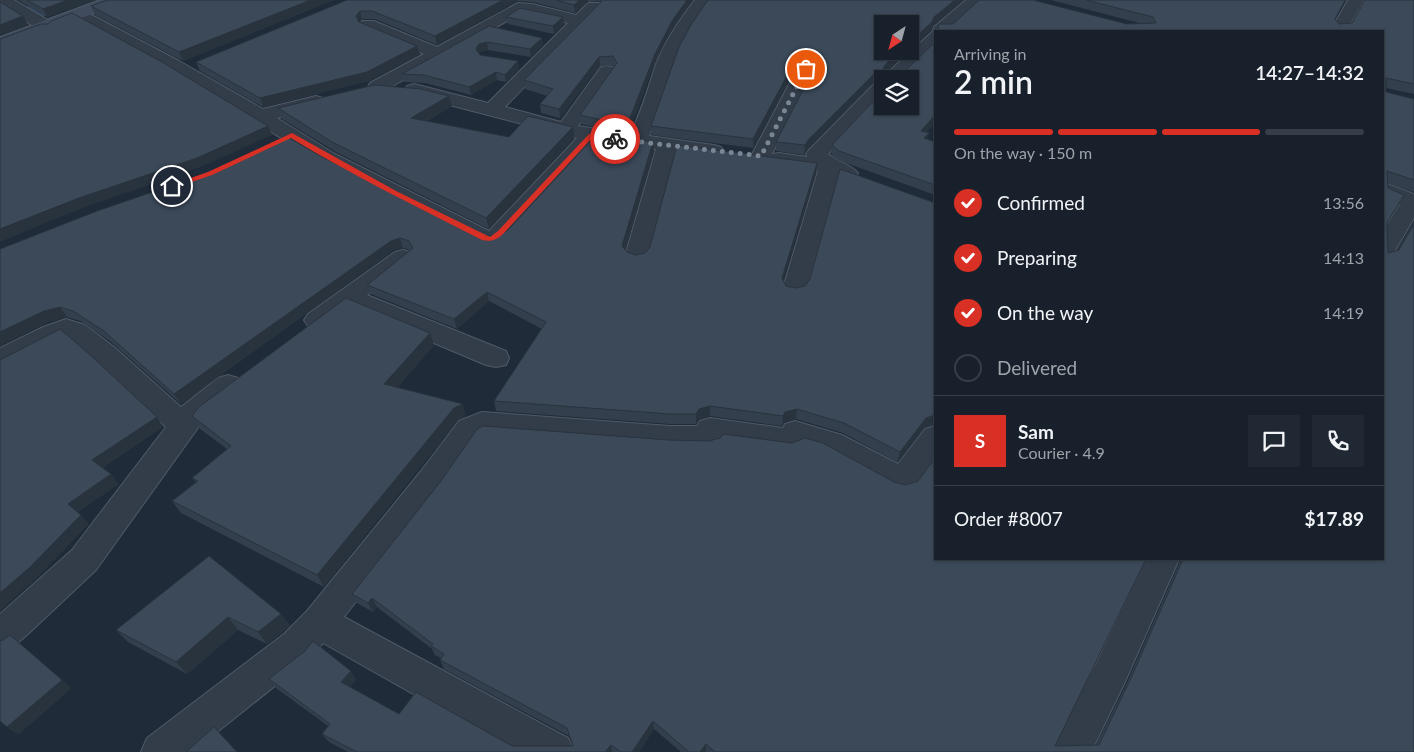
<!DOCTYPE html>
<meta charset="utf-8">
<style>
body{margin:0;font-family:Lato,sans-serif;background:#202833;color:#f1f3f6;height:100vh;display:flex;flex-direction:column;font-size:19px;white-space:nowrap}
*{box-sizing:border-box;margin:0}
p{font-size:16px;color:#9ea3a9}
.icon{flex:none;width:28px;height:28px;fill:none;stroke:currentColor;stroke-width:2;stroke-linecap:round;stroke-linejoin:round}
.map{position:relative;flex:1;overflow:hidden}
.side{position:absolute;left:934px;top:30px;width:450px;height:530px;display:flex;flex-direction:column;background:#17202b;border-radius:0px;box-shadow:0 1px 4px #0004,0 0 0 1px #363e47}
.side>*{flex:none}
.needle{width:32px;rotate:216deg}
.controls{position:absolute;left:874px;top:15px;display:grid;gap:10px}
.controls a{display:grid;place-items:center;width:45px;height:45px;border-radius:0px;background:#17202b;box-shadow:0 1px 4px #0004,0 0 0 1px #363e47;font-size:25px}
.pin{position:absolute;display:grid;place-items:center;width:42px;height:42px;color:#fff;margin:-21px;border:2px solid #fff;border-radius:50%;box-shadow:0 1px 5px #0007}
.courier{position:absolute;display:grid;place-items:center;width:50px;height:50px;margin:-25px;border:4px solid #d93025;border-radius:50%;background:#fff;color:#222;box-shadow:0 1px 6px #0007}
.summary em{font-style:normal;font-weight:600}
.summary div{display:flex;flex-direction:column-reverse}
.summary{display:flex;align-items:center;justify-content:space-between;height:85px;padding:0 20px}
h1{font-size:32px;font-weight:600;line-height:38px}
.bar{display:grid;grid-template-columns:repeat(4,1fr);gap:8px 5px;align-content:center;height:60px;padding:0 20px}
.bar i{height:6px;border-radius:4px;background:#363e47}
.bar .current{background:#d93025}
.bar p{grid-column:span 4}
.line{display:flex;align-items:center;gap:12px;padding:0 20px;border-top:1px solid #363e47}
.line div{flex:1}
.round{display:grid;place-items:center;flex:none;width:52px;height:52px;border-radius:0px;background:#202833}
ol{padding:0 20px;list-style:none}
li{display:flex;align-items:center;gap:15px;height:55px}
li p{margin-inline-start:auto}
li .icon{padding:5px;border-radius:50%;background:#d93025;color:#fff;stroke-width:4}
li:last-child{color:#9ea3a9}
li i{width:28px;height:28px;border:2px solid #363e47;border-radius:50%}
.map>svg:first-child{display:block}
</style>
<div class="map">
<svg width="1414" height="752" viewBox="0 0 1414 752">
<rect width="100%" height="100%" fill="#1f2b39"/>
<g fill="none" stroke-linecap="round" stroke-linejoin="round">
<!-- canal -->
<path fill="#2f4560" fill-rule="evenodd" d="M46,0H80L76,5L0,31V16Z"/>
<defs>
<g id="street">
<path d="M0,0H14L53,23L55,27L53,31H41L0,5Z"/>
<path d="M695,0H711C697,20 683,40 675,63C666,89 661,112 649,136L714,145L721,147L724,151L721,155L714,157L676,152L649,256L645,261L637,263L629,261L625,256L656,149L636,148L597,141L509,238C499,246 489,246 477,243L321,162L167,69L72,17L70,14L72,11H84L179,61L263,109L316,96L323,98L326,102L323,106L277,118L335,154L489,231L577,138L407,94L405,90L407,86L414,84L488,103L568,23L521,13L384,91L377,93L370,91L368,87L370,83L424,54L362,29L360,25L362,21H374L437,47L518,3L532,4L576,15L588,3H600L602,6L600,9L505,107L561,122L601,67L607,66L613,67L616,71L578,126L630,134C642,111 648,88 656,64C665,41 680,19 695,0Z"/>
<path d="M966,0H984L950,31H935V46L902,79L882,80L885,75L932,32L934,27Z"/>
<path d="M1348,0H1364L1346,31H1334L1332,28Z"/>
<path d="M806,64L812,65L815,69L772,154L779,153L807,157L806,154L809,150L875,83L882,82V97L828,154C837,161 853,166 858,173L855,178L847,179L838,177L807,288L804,294L795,296L786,294L783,288L818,171L772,163L769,160L761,162L754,160L751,156L797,69L800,65Z"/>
<path d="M1382,182L1414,194V218L1390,259L1382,261V233L1400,204L1382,196Z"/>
<path d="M403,250L411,252L415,257L411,262L367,295L506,351L509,358L506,365L496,367L486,365L351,308C337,318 326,331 308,326L304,320L308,314L395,252Z"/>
<path d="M66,319L85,325L114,347L181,407L218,378L228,375L238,378L242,385L238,392L205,418L96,570L29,633L13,647L0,651V614L72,550L166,427L96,361L67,337L10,367L0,370V348L43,327Z"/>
<path d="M482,412L670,426H697L700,421L710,418L783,428L785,424L795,421L842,435L898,464L925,429L935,426V460L914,490L903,493L892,490L822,451L803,446L801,448L791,451L722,442L719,446L709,449L670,448L485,434L479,437L443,489L344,617L568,738L574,752H516L323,643L310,658L192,752H141L147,738L284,634L307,611L421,471L459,421Z"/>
<path d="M1146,559H1179L1124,684L1091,752H1050L1098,660Z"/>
</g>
<path id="secondary" d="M100,0H123L121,3L0,48V37Z"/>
</defs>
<!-- street casing -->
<use href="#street" stroke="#505a67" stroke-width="2"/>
<!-- secondary casing -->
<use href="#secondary" stroke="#505a67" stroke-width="2"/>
<!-- street -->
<use href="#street" fill="#333d4a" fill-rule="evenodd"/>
<!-- secondary -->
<use href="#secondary" fill="#404c5d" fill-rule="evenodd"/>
</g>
<!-- wall -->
<g fill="#333f4d">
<path d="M18,0H95L47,17Z"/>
<path d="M334,0L183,61L95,15L91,6Z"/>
<path d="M348,0H693L672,29L655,62L629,132L602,129L581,124L580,115L614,67L613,65L600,66L560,118L541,113L540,104L547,96L525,89L524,80L601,2L600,1L588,2L575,13L532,2L517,1L437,45L375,19H362L360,22L420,54L369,81L263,107L200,71L196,62Z"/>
<path d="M708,0H963L933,26L930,31L882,51H908L884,74L880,80L874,82L808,149L804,155L776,151V142L815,66L814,64L806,62L800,63L796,68L753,148L652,135L651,126Z"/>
<path d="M1051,0H1346L1335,19L1339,24L1352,23L1414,0V94L1386,88V92L1414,99V192L1387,183V223L1388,253L1397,251L1414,222V752H681L654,729L639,752H348L329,742L322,734L328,726L276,688L269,679L356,680L350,687L399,714L512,746H572L569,736L444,669L440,660L441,658L435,655L432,649L377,607L373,612L357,603L352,594L894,482L906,485L918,481L1055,746L1096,745L1126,685L1181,559H1382V31H937L939,24H1143Z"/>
<path d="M506,17H563L564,24L554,34L508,24Z"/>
<path d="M489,26L542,38L543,45L531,57L488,50L480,52L479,54L480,55L518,61L519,69L506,82L497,80L471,95L425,83L404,82L402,74Z"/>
<path d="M935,42V123L926,132L929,133L927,139L935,142V195L838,160L831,154L832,145L910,79H884L885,73L905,71Z"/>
<path d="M452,106L427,121L509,137L574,138L489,229L336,152L282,119L278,108Z"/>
<path d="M654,152L625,250L627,252L636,255L645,253L817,163L816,173L783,280L786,286L796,288L805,286L935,203V425L924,428L897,462L843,433L796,419L784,422L782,426L710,416L699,419L696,424H670L496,411L494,401L542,329L489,301L457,329L371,294L367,285L411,250L403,248L394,250L181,404L110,341L80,321L67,317L51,321L0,249L317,154L474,235L496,236Z"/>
<path d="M434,345L397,388L466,416L458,420L324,587L181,513L172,501L196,482L192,478L227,449L200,429L192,416Z"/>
<path d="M209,556L281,614L290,626L267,644L238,630L187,674L128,642L116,630Z"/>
</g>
<!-- shaded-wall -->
<g fill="#29333e">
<path d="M68,0H95L47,17L43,9Z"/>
<path d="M311,0H334L183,61L179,52Z"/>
<path d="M503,0H517V1L437,45L435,36Z"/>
<path d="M580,0H588V2L575,13L574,5Z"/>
<path d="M687,0H693L672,29L655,62L629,132L628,123L655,54L672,21Z"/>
<path d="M955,0H963L933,26L930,31L910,50V42L934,17Z"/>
<path d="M360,11L362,19L358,24L356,16Z"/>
<path d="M23,16L28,25L0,35V25Z"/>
<path d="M563,17L564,24L554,34L553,26Z"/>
<path d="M542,38L543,45L531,57L530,49Z"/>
<path d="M487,42L488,50L480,52L477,57L476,49L479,44Z"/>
<path d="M417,46L420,54L369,81L263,107L260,98Z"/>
<path d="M900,51H908L884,74L880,80L874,82L808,149L804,155L805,145L809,139L875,73Z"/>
<path d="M807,53L806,62L800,63L796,68L753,148V139L796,59L800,54Z"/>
<path d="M599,57L600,66L560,118L559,109Z"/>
<path d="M518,61L519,69L506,82L505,75Z"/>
<path d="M496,72L497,80L471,95L469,87Z"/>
<path d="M449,96L452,106L414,128L411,118Z"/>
<path d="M935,115V123L919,140L921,131Z"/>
<path d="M268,126L272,135L201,167L85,207L0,242V229L79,198Z"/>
<path d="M573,127L574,138L489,229L486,218Z"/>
<path d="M929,133L927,143L924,138Z"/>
<path d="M653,142L654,152L623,255L622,246Z"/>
<path d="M817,163L816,173L781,287L782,278Z"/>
<path d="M400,238L403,248L394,250L181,404L174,394L391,241Z"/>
<path d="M487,292L489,301L457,329L454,319Z"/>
<path d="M60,307L67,317L51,321L0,346V332L44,311Z"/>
<path d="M430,333L434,345L389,397L384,384Z"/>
<path d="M463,404L466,416L458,420L324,587L317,575L454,408Z"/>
<path d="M710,406V416L699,419L696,424V414L699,409Z"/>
<path d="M797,409L796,419L784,422L782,426L783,416L785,412Z"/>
<path d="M935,415L934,424L924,428L897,462L900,452L926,418Z"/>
<path d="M157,417L163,427L100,470L92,460Z"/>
<path d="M111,474L119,484L77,513L68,504Z"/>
<path d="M81,515L89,524L38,577L0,611V593Z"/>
<path d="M372,598L377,607L373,612L368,603Z"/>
<path d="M281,614L290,626L267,644L258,632Z"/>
<path d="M228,617L238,630L187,674L176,662Z"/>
<path d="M20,643L72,688L18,735L7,727Z"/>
<path d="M351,671L356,680L347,690L341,682Z"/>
<path d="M653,721L654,729L639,752H632Z"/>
<path d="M214,727L227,740L238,752H237Z"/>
<path d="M706,744V752H700Z"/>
<path d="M611,745L612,752H605Z"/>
</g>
<!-- building -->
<g fill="#3b4959" stroke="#29333e">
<path d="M27,0H68L43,9Z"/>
<path d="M108,0H311L179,52L91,6Z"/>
<path d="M347,0H503L435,36L372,11H360L356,16L359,22L417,46L367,72L260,98L196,62Z"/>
<path d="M556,0H580L574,5Z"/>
<path d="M601,0H687L672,21L655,54L628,123L601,120L580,115L617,63L613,56L599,57L559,109L540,104L553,89L524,80L601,2Z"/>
<path d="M708,0H955L934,17L932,22L910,42V24H882V51H900L885,65L882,71L875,73L809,139L805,145L776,142L818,61L814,55L807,53L800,54L796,59L753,139L651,126L679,47L692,23Z"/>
<path d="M979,0H1033L1127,24L1156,23L1153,17L1086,0H1345L1335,19L1339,24L1352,23L1365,0H1414V84L1386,78V92L1414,99V180L1387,171L1388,188L1404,195L1387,223L1388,253L1399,250L1414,224V752H715L706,744L700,752H689L653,721L632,752H621L611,745L605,752H357L322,734L330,724L269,679L305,651L313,641L351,671L341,682L399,714L416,692L512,746H573L567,728L440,660L444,654L431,646L433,644L372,598L368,603L352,594L441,481L477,429L483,426L669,440L709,441L720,438L723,434L792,443L805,438L823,443L894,482L906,485L918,481L935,458V559H1146L1055,746L1099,745L1132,676L1183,559H1382V31H938L939,24H953Z"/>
<path d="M0,2L23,16L0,25Z"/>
<path d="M520,8L563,17L553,26L506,17Z"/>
<path d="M72,13L162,62L268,126L197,158L79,198L0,229V39L41,24H48L51,21Z"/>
<path d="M489,26L542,38L530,49L487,42L479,44L476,49L480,55L518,61L505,75L496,72L469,87L424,75L402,74Z"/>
<path d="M935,42V115L921,131L929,133L924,138L935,142V185L839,151L832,145L882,92V106H910V79H885V73L905,71Z"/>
<path d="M374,85L421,89L449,96L411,118L509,137L528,116L573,127L486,218L332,142L278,108Z"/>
<path d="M596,135L653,142L622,246L627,252L636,255L645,253L650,247L677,145L817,163L782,278L786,286L796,288L805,286L810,279L840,169L935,203V415L926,418L900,452L844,423L797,409L785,412L783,416L710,406L699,409L696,414H670L494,401L546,322L487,292L454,319L367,285L413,248L409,241L400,238L391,241L174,394L104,331L73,311L60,307L44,311L0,332V249L97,211L214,171L286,136L317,154L474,235L496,236L508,230Z"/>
<path d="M346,298L430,333L384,384L463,404L454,408L317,575L172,501L198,481L192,478L231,446L192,416L199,407Z"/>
<path d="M60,329L88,353L157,417L92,460L111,474L68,504L81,515L29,568L0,593V360Z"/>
<path d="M209,556L281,614L258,632L228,617L176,662L116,630Z"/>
<path d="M10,635L62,680L7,727L0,721V641L3,640Z"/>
<path d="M214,727L237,752H186Z"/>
</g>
<!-- route -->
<path fill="#d93025" d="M292,133L396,191L490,237L498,231L589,134L618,139L615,141L593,137L503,234C497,240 491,242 482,240C418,207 353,176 291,138L212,175L174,188L168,186L208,172Z"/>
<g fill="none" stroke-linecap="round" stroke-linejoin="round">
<!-- done -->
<path stroke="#7b8695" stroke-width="5" stroke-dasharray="0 9" d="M615,139L761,156L806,69"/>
</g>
</svg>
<div class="controls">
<a><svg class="needle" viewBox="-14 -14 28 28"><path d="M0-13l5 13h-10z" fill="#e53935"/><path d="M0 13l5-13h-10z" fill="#9ea3a9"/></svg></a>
<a><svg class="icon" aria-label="layers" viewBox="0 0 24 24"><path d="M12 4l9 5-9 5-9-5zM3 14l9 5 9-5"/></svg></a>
</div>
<div class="pin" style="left:806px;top:69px;background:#ea580c"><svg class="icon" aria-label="bag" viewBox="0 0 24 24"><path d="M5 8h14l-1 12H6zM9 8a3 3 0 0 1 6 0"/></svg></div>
<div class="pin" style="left:172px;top:186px;background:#1f2937"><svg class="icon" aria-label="home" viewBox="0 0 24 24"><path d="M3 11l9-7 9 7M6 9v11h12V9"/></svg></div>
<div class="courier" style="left:615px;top:139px"><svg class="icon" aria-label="bike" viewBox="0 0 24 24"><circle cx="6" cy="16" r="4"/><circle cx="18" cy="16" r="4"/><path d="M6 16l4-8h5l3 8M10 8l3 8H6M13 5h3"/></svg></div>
<section class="side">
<div class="summary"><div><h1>2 min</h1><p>Arriving in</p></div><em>14:27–14:32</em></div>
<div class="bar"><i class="current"></i><i class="current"></i><i class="current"></i><i></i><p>On the way · 150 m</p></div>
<ol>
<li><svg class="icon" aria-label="check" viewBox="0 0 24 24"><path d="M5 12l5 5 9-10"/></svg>Confirmed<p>13:56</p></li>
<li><svg class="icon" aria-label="check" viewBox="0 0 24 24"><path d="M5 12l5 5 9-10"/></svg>Preparing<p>14:13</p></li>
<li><svg class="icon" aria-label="check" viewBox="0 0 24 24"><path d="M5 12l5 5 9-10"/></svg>On the way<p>14:19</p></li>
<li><i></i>Delivered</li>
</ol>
<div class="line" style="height:90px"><b class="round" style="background:#d93025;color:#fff">S</b><div><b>Sam</b><p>Courier · 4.9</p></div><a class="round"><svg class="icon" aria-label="chat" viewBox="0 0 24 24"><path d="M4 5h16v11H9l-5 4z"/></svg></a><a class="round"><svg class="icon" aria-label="phone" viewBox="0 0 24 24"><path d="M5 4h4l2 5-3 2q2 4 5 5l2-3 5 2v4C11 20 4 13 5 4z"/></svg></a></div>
<div class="line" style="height:65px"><div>Order #8007</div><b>$17.89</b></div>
</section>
</div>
